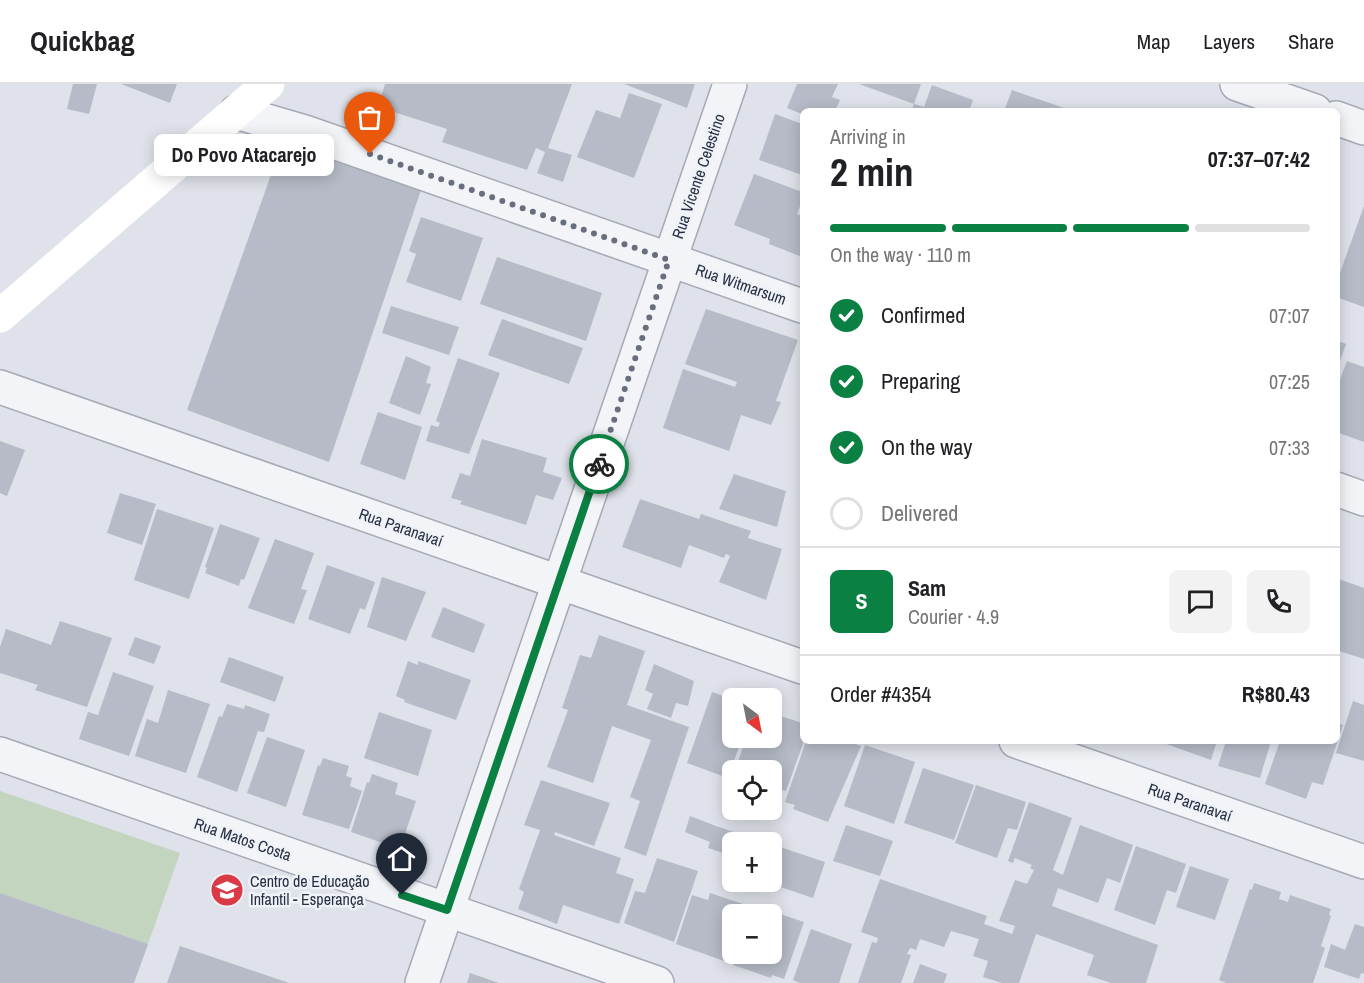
<!DOCTYPE html>
<meta charset="utf-8">
<style>
body{margin:0;font-family:"Archivo Narrow",sans-serif;background:#f2f2f2;color:#202124;height:100vh;display:flex;flex-direction:column;font-size:22px;white-space:nowrap}
*{box-sizing:border-box;margin:0}
p{font-size:20px;color:#757577}
.icon{flex:none;width:33px;height:33px;fill:none;stroke:currentColor;stroke-width:2;stroke-linecap:round;stroke-linejoin:round}
.map{position:relative;flex:1;overflow:hidden}
.sheet{position:absolute;left:800px;top:24px;width:540px;height:636px;display:flex;flex-direction:column;background:#fff;border-radius:9px;box-shadow:0 3px 15px #0003}
.sheet>*{flex:none}
.needle{width:39px;rotate:148deg}
.fabs{position:absolute;left:722px;top:604px;display:grid;gap:12px}
.fabs a{display:grid;place-items:center;width:60px;height:60px;border-radius:9px;background:#fff;box-shadow:0 3px 15px #0003;font-size:30px}
.pin{position:absolute;display:grid;place-items:center;width:51px;height:51px;color:#fff;margin:-62px -26px;border-radius:50% 50% 50% 0;rotate:-45deg;box-shadow:0 0 6px #0007}
.pin .icon{rotate:45deg}
.courier{position:absolute;display:grid;place-items:center;width:60px;height:60px;margin:-30px;border:4px solid #0b8043;border-radius:50%;background:#fff;color:#222;box-shadow:0 2px 8px #0007}
.bubble{position:absolute;height:42px;border-radius:9px;background:#fff;box-shadow:0 3px 15px #0003;font-size:20px;font-weight:800;line-height:42px;text-align:center}
.headline em{font-style:normal;font-weight:800}
.headline div{display:flex;flex-direction:column-reverse}
.headline{display:flex;align-items:center;justify-content:space-between;height:102px;padding:0 30px}
h1{font-size:39px;font-weight:800;line-height:45px}
.bar{display:grid;grid-template-columns:repeat(4,1fr);gap:9px 6px;align-content:center;height:72px;padding:0 30px}
.bar i{height:8px;border-radius:4px;background:#e0e0e0}
.bar .active{background:#0b8043}
.bar p{grid-column:span 4}
.line{display:flex;align-items:center;gap:15px;padding:0 30px;border-top:2px solid #e0e0e0}
.line div{flex:1}
.round{display:grid;place-items:center;flex:none;width:63px;height:63px;border-radius:9px;background:#f2f2f2}
ol{padding:0 30px;list-style:none}
li{display:flex;align-items:center;gap:18px;height:66px}
li p{margin-inline-start:auto}
li .icon{padding:6px;border-radius:50%;background:#0b8043;color:#fff;stroke-width:4}
li:last-child{color:#757577}
li i{width:33px;height:33px;border:3px solid #e0e0e0;border-radius:50%}
header{display:flex;align-items:center;gap:36px;box-sizing:border-box;height:84px;padding:0 30px;background:#fff;border-bottom:2px solid #e0e0e0}
header strong{font-size:28px}
nav{display:flex;gap:33px;margin-inline-start:auto;font-size:21px}
.map>svg:first-child{display:block}
</style>
<header>
<strong>Quickbag</strong>
<nav><a>Map</a><a>Layers</a><a>Share</a></nav>
</header>
<div class="map">
<svg width="1364" height="899" viewBox="0 0 1364 899">
<rect width="100%" height="100%" fill="#dfe2ea"/>
<!-- green -->
<path fill="#c3d4bf" d="M0,707L180,769L148,860L0,809Z"/>
<!-- building -->
<g fill="#b6bbc7">
<path d="M73,0H97L89,30L67,25Z"/>
<path d="M121,0H177L170,19Z"/>
<path d="M385,0H572L548,64L572,71L563,98L537,89L545,68L536,64L527,86L442,58L447,45L378,23Z"/>
<path d="M624,0H695L687,24Z"/>
<path d="M797,0H838L832,13L840,16L835,27H802V30L787,24Z"/>
<path d="M859,0H921L914,20Z"/>
<path d="M932,1L973,16L969,27H911L914,20L924,23Z"/>
<path d="M1012,6L1073,27H1004Z"/>
<path d="M629,9L662,20L634,94L577,73L596,26L620,34Z"/>
<path d="M775,30L802,40V91L759,76Z"/>
<path d="M282,60L421,106L329,378L187,326Z"/>
<path d="M754,90L802,108V117L797,130L802,132V173L769,160L770,155L734,141Z"/>
<path d="M1364,122V223L1336,213V200Z"/>
<path d="M421,133L483,154L461,217L406,198L416,170L409,167Z"/>
<path d="M497,173L602,209L586,257L480,220Z"/>
<path d="M391,222L459,243L449,271L382,249Z"/>
<path d="M706,225L798,256L776,317L781,318L771,341L741,331L729,367L663,344L683,285L735,303L737,298L685,280Z"/>
<path d="M502,235L583,264L569,300L488,271Z"/>
<path d="M1336,256L1346,260L1337,285H1336Z"/>
<path d="M406,272L431,283L426,299L431,300L420,331L389,319Z"/>
<path d="M458,274L500,289L469,370L426,357L431,341L438,343L440,339L436,337Z"/>
<path d="M1347,277L1364,283V358L1336,348V306Z"/>
<path d="M378,328L422,343L405,396L360,380Z"/>
<path d="M482,355L547,374L543,388L562,394L553,416L536,411L526,441L460,420L462,417L451,414L460,389L470,392Z"/>
<path d="M0,357L25,366L7,412L0,409Z"/>
<path d="M734,390L786,407L777,443L719,425Z"/>
<path d="M120,409L156,420L142,461L107,449Z"/>
<path d="M640,415L699,435L701,430L751,447L748,454L782,465L766,516L719,498L730,472L726,470L724,474L689,461L681,484L622,463Z"/>
<path d="M157,425L214,444L189,515L134,496Z"/>
<path d="M220,440L260,454L244,496L241,495L239,502L205,489L207,484L205,483Z"/>
<path d="M275,455L314,469L301,505L307,506L294,540L248,524Z"/>
<path d="M327,481L375,498L365,526L360,524L350,550L308,535Z"/>
<path d="M382,493L426,508L406,557L367,543Z"/>
<path d="M1336,494L1364,504V575L1336,566Z"/>
<path d="M443,523L485,540L474,569L431,553Z"/>
<path d="M60,537L112,554L87,623L35,606L38,601L0,589V563L6,545L51,561Z"/>
<path d="M599,551L645,567L627,621L689,643L646,772L624,764L640,717L630,713L651,656L612,642L593,699L547,683L568,626L562,624L580,571L591,574Z"/>
<path d="M135,553L161,562L154,580L128,571Z"/>
<path d="M229,573L284,593L275,618L220,598Z"/>
<path d="M408,577L418,581V577L471,596L456,636L404,618L405,616L396,612Z"/>
<path d="M654,580L694,597L688,622L676,619L671,634L647,625L653,610L645,606Z"/>
<path d="M113,588L154,602L129,672L79,655L88,628L98,631Z"/>
<path d="M168,606L210,620L186,689L135,672L147,635L158,639Z"/>
<path d="M712,608L732,615V654H742L728,694L687,679Z"/>
<path d="M1353,617L1364,621V677L1336,669Z"/>
<path d="M227,620L244,625L245,621L270,630L264,648L258,647L237,708L197,693L219,632L222,633Z"/>
<path d="M379,628L432,646L418,692L364,674Z"/>
<path d="M771,629L802,639L804,657L786,707L771,702V687H735L746,654H771Z"/>
<path d="M1336,639L1343,641L1323,701L1312,698L1306,715L1265,700L1280,657H1336Z"/>
<path d="M267,653L305,666L286,723L247,709Z"/>
<path d="M806,657H846L861,662L828,738L793,725L795,721L785,718Z"/>
<path d="M1158,657H1217L1211,676Z"/>
<path d="M1226,657H1271L1260,694L1218,682Z"/>
<path d="M865,661L915,678L894,740L844,722Z"/>
<path d="M323,674L349,682L346,692L352,694L350,702L362,707L349,745L302,731L318,681L320,682Z"/>
<path d="M923,684L974,701L954,756L904,739Z"/>
<path d="M372,690L398,699L395,710L416,717L400,765L351,748L367,698L369,699Z"/>
<path d="M541,696L610,719L594,762L555,748L554,751L621,774L616,789L634,795L619,840L563,821L557,840L518,825L524,808L519,805L540,746L524,741Z"/>
<path d="M976,701L1026,718L1017,746L1008,744L997,774L955,759Z"/>
<path d="M1029,718L1072,734L1053,786L1063,791L1080,741L1133,761L1120,799L1107,794L1098,819L1058,804L1052,822L1158,861L1146,899H1111L1087,891L1094,871L1036,850L1019,899H1002L983,893L988,877L973,872L979,855L951,847L944,863L920,855L916,866L910,864L907,870L911,871L901,899H858L872,858L877,859L878,854L861,848L880,795L987,832L984,840L1012,850L1015,842L999,837L1015,796L1027,800L1034,786L1030,784L1032,781L1015,774L1013,779L1008,777Z"/>
<path d="M690,732L716,742L767,759H732V772L708,764L710,758L685,748Z"/>
<path d="M846,741L893,757L880,792L833,777Z"/>
<path d="M771,760L825,778L813,814L766,798H771Z"/>
<path d="M1136,762L1186,780L1176,809L1167,806L1155,841L1114,826Z"/>
<path d="M657,774L698,787L674,858L624,839L635,807L645,809Z"/>
<path d="M1190,782L1229,795L1215,836L1176,823Z"/>
<path d="M1254,799L1281,808L1279,815L1288,818L1290,811L1331,825L1329,831L1331,832L1321,862L1325,864L1313,899H1226L1219,896L1250,805L1252,806Z"/>
<path d="M0,809L148,860L134,899H0Z"/>
<path d="M710,809L746,821L743,831H732V863L727,878L676,860L692,811L708,816Z"/>
<path d="M753,821L804,838L784,895L772,891L771,894L733,881L736,870H771V831H750Z"/>
<path d="M1355,840L1364,843V890L1361,889L1359,895L1324,883L1331,860L1345,866Z"/>
<path d="M811,845L852,860L839,899H800L793,896Z"/>
<path d="M180,862L289,899H167Z"/>
<path d="M920,880L947,890L944,899H913Z"/>
<path d="M470,889L499,899H467Z"/>
</g>
<g fill="none" stroke-linecap="round" stroke-linejoin="round">
<defs>
<g id="street">
<path d="M1237,0L1315,27"/>
<path d="M236,28L305,48L802,222"/>
<path d="M1336,34L1364,44"/>
<path d="M0,303L802,583"/>
<path d="M1336,405L1364,415"/>
<path d="M1016,657L1364,778"/>
<path d="M0,670L657,899"/>
<path d="M422,899L730,0"/>
</g>
</defs>
<!-- street casing -->
<use href="#street" stroke="#a4a9b4" stroke-width="36"/>
<!-- street -->
<use href="#street" stroke="#f2f4f8" stroke-width="33"/>
<!-- secondary -->
<path stroke="#fff" stroke-width="33" d="M0,232L268,0"/>
</g>
<g fill="none" stroke-linecap="round" stroke-linejoin="round">
<!-- done -->
<path stroke="#676e7d" stroke-width="6" stroke-dasharray="0 10.8" d="M370,70L669,176L599,380"/>
<!-- route -->
<path stroke="#0b8043" stroke-width="8" d="M402,811L447,826L599,380"/>
</g>
<!-- icons -->
<defs>
<symbol id="school-disc" viewBox="-11 -11 22 22"><circle r="9.5" fill="#d93a46" stroke="#eff2f7"/><path d="M0-5L7-2L0 1L-7-2ZM-4 1L0 2.5L4 1V4Q0 6-4 4Z" fill="#fff"/></symbol>
</defs>
<g fill-rule="evenodd">
<use href="#school-disc" x="208" y="787" width="38" height="38"/>
</g>
<g text-anchor="middle" dominant-baseline="central" stroke-width="5" stroke-linejoin="round" paint-order="stroke">
<!-- street labels -->
<g font-size="16" fill="#272f42" stroke="#eff2f7">
<text transform="translate(698 92) rotate(-71)">Rua Vicente Celestino</text>
<text transform="translate(741 200) rotate(19)">Rua Witmarsum</text>
<text transform="translate(401 443) rotate(19)">Rua Paranavaí</text>
<text transform="translate(1190 718) rotate(19)">Rua Paranavaí</text>
<text transform="translate(243 755) rotate(19)">Rua Matos Costa</text>
</g>
<!-- poi labels -->
<g font-size="16" fill="#272f42" stroke="#eff2f7" text-anchor="start">
<text x="250" y="797">Centro de Educação<tspan x="250" dy="18">Infantil - Esperança</tspan></text>
</g>
</g>
</svg>
<div class="fabs">
<a><svg class="needle" viewBox="-14 -14 28 28"><path d="M0-13l5 13h-10z" fill="#e53935"/><path d="M0 13l5-13h-10z" fill="#757577"/></svg></a>
<a><svg class="icon" aria-label="locate" viewBox="0 0 24 24"><circle cx="12" cy="12" r="6"/><path d="M12 2v4M12 18v4M2 12h4M18 12h4"/></svg></a>
<a>+</a>
<a>−</a>
</div>
<div class="pin" style="left:370px;top:70px;background:#ea580c"><svg class="icon" aria-label="bag" viewBox="0 0 24 24"><path d="M5 8h14l-1 12H6zM9 8a3 3 0 0 1 6 0"/></svg></div>
<div class="pin" style="left:402px;top:811px;background:#1f2937"><svg class="icon" aria-label="home" viewBox="0 0 24 24"><path d="M3 11l9-7 9 7M6 9v11h12V9"/></svg></div>
<div class="courier" style="left:599px;top:380px"><svg class="icon" aria-label="bike" viewBox="0 0 24 24"><circle cx="6" cy="16" r="4"/><circle cx="18" cy="16" r="4"/><path d="M6 16l4-8h5l3 8M10 8l3 8H6M13 5h3"/></svg></div>
<div class="bubble" style="left:154px;top:50px;width:180px">Do Povo Atacarejo</div>
<section class="sheet">
<div class="headline"><div><h1>2 min</h1><p>Arriving in</p></div><em>07:37–07:42</em></div>
<div class="bar"><i class="active"></i><i class="active"></i><i class="active"></i><i></i><p>On the way · 110 m</p></div>
<ol>
<li><svg class="icon" aria-label="check" viewBox="0 0 24 24"><path d="M5 12l5 5 9-10"/></svg>Confirmed<p>07:07</p></li>
<li><svg class="icon" aria-label="check" viewBox="0 0 24 24"><path d="M5 12l5 5 9-10"/></svg>Preparing<p>07:25</p></li>
<li><svg class="icon" aria-label="check" viewBox="0 0 24 24"><path d="M5 12l5 5 9-10"/></svg>On the way<p>07:33</p></li>
<li><i></i>Delivered</li>
</ol>
<div class="line" style="height:108px"><b class="round" style="background:#0b8043;color:#fff">S</b><div><b>Sam</b><p>Courier · 4.9</p></div><a class="round"><svg class="icon" aria-label="chat" viewBox="0 0 24 24"><path d="M4 5h16v11H9l-5 4z"/></svg></a><a class="round"><svg class="icon" aria-label="phone" viewBox="0 0 24 24"><path d="M5 4h4l2 5-3 2q2 4 5 5l2-3 5 2v4C11 20 4 13 5 4z"/></svg></a></div>
<div class="line" style="height:78px"><div>Order #4354</div><b>R$80.43</b></div>
</section>
</div>
